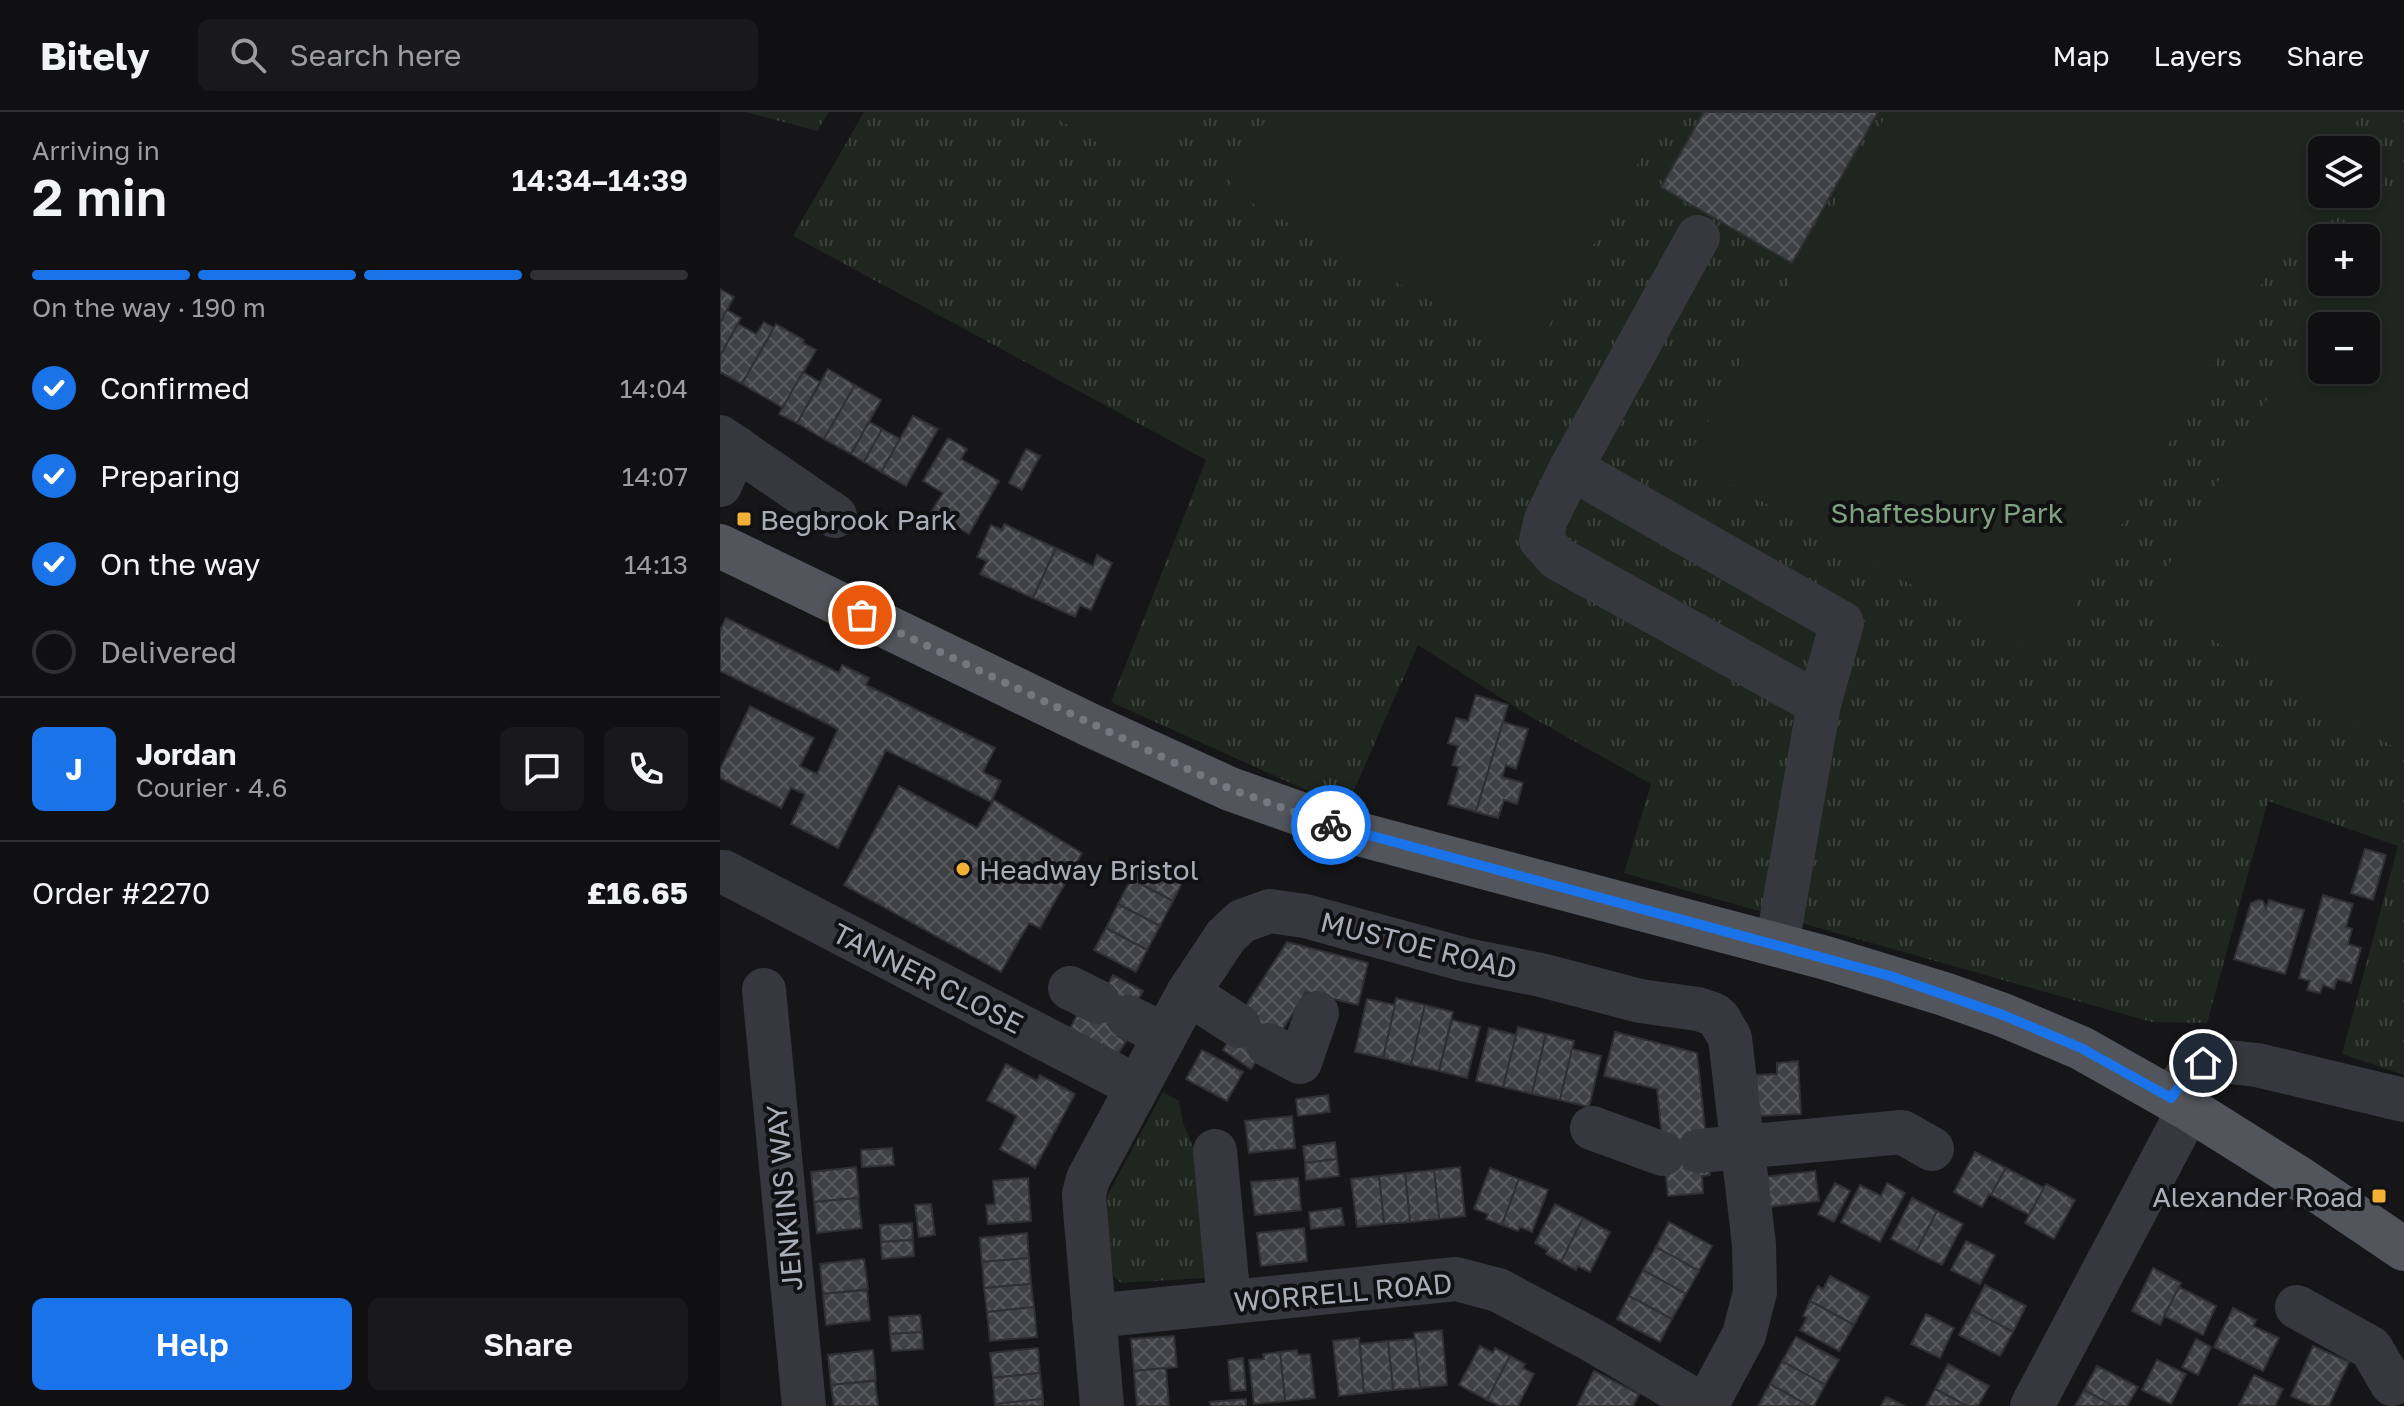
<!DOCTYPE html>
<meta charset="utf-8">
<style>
body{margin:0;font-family:"Golos Text",sans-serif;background:#19191b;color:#f1f3f6;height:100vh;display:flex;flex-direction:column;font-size:30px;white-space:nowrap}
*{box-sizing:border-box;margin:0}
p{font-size:26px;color:#9c9d9f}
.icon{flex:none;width:44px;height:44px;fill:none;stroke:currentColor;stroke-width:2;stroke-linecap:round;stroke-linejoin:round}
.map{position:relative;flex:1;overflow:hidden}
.drawer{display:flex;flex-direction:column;background:#101012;width:720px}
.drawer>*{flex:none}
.buttons{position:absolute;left:1588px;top:24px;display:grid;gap:16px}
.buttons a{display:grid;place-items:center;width:72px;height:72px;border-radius:12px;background:#101012;box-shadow:0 4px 12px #0003,0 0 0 2px #303032;font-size:40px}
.pin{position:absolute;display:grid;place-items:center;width:68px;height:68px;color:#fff;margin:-34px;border:4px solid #fff;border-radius:50%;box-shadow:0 2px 8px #0007}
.courier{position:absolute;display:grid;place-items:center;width:80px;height:80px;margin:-40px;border:6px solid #1a73e8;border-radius:50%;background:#fff;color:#222;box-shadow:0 2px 10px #0007}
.summary em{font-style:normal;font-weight:600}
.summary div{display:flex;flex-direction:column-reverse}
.summary{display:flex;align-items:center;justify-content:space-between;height:136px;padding:0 32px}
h1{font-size:52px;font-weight:600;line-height:60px}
.bar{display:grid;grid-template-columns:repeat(4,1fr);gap:12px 8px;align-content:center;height:96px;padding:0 32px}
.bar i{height:10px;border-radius:6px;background:#303032}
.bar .active{background:#1a73e8}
.bar p{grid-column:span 4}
.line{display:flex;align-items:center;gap:20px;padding:0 32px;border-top:2px solid #303032}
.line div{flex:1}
.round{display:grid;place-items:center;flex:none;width:84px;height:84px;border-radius:12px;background:#19191b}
ol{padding:0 32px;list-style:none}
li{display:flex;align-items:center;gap:24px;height:88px}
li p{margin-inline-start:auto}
li .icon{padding:8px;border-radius:50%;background:#1a73e8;color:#fff;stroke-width:4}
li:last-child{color:#9c9d9f}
li i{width:44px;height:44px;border:4px solid #303032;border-radius:50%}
.cta{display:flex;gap:16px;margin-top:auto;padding:16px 32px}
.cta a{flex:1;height:92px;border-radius:12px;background:#1a73e8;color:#fff;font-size:32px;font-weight:600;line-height:92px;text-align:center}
.cta a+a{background:#19191b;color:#f1f3f6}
header{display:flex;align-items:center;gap:48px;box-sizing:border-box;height:112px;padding:0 40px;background:#101012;border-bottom:2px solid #303032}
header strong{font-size:38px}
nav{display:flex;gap:44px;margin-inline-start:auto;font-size:28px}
.search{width:560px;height:72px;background:#19191b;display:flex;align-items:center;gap:20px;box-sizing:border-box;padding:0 28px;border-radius:12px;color:#9c9d9f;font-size:30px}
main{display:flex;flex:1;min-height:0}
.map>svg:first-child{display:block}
</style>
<header>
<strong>Bitely</strong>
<div class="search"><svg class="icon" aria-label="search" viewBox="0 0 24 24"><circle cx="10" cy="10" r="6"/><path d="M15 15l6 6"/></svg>Search here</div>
<nav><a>Map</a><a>Layers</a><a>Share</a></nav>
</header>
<main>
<section class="drawer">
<div class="summary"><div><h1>2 min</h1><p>Arriving in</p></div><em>14:34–14:39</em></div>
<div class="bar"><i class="active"></i><i class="active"></i><i class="active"></i><i></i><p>On the way · 190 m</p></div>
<ol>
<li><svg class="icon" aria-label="check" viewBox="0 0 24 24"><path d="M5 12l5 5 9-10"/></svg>Confirmed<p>14:04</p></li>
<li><svg class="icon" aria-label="check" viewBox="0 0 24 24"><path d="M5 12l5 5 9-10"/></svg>Preparing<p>14:07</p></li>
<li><svg class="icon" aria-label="check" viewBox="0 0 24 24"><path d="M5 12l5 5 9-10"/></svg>On the way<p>14:13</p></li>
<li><i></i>Delivered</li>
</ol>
<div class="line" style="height:144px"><b class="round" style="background:#1a73e8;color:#fff">J</b><div><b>Jordan</b><p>Courier · 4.6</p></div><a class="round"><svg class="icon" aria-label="chat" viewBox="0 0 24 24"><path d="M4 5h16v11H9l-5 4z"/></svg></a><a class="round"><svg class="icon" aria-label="phone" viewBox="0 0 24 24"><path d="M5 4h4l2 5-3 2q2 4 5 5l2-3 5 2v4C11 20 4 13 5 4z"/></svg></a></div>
<div class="line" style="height:104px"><div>Order #2270</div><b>£16.65</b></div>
<div class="cta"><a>Help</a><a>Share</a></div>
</section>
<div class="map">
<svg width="1684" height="1294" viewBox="0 0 1684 1294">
<defs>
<pattern id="grass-tufts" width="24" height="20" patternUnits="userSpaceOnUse" patternTransform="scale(2)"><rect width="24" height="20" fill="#1e261f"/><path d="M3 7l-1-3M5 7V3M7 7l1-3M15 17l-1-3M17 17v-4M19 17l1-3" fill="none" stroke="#3c433d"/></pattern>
<pattern id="building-cross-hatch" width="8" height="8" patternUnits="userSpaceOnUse" patternTransform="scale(2)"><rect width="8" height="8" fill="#404145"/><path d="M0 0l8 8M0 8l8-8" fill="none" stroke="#595a5e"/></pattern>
</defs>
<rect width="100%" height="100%" fill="#161618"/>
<!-- grass -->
<g fill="url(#grass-tufts)" fill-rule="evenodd">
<path d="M26,0H109L97,19Z"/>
<path d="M144,0H1684V963L1622,942L1678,734L1548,689L1487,911L1432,910L904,761L931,672L806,602L698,533L626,696L391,590L486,348L73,124ZM1602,38H1646V82H1602ZM1602,126H1646V170H1602ZM1602,214H1646V258H1602Z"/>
<path d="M443,980L459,989L463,1011L473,1035L485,1166L401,1171L393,1164L387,1109V1084Z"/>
</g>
<!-- pitch -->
<g fill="#1e261f" fill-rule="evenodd">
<path d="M325,0H455L422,57Z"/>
<path d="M550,0H946L812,245L507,77Z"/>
<path d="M1168,0H1642L1620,38H1602V68L1324,546L966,347Z"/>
<path d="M1684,55V641L1427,489L1616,170H1646V126H1642ZM1602,214H1646V258H1602Z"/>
</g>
<!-- building -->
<g fill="url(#building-cross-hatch)" stroke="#303034" stroke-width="2">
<path d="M984,0H1158L1072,151L941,75Z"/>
<path d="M0,177L14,185L0,211Z"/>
<path d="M7,198L21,206L0,244V211Z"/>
<path d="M44,210L54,216L22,272L0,260V244L18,212L36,222Z"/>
<path d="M56,212L84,228L83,231L96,238L63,296L22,272Z"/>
<path d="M108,257L135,273L104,327L77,311Z"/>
<path d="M83,260L100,270L77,311L59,302Z"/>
<path d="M135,273L161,288L131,342L104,327Z"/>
<path d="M193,304L218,317L186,374L161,360Z"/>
<path d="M149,310L162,317L144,350L131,342Z"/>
<path d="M162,317L180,327L161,360L144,350Z"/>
<path d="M228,326L247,337L241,347L279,369L249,422L211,400L223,381L203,369Z"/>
<path d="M306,337L320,344L302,378L289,371Z"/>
<path d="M284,412L336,436L313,486L260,462L267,449L257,445L271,413L282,418Z"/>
<path d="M336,436L373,454L377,443L392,451L371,498L360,493L355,505L313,486Z"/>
<path d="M6,506L119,561L122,553L149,566L146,573L275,636L263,660L281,669L271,690L166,638L118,736L71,712L85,682L71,676L61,696L0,666V657L30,594L94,626L80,654L97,662L118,617L0,559V518Z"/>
<path d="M756,583L788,593L756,700L728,692L739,655L732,653L738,634L728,631L736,606L748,609Z"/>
<path d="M783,610L808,617L796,657L786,653L782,665L803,671L797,692L784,688L778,706L756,700Z"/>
<path d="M179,674L257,716L274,688L362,741L320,816L309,811L281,860L124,773Z"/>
<path d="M1645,737L1666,743L1653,788L1631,781Z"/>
<path d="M422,746L464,767L453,789L411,767Z"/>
<path d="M411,767L453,789L440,814L398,792Z"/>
<path d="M1603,783L1633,792L1626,815L1632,817L1628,832L1641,836L1631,871L1617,867L1614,877L1603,873L1600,881L1587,878L1590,869L1579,866Z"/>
<path d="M1538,788L1543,789L1546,796L1549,788L1584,798L1565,862L1514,847L1531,791Z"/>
<path d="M398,792L440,814L427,838L386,816Z"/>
<path d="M386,816L427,838L416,860L374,838Z"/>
<path d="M567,830L648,851L638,893L586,880L558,925L554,922L531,957L503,938L525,903L521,901Z"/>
<path d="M393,863L423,879L402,916L373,900Z"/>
<path d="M676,886L705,893L691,953L663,946Z"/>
<path d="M647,887L675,893L663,946L635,940Z"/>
<path d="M705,893L733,900L719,959L691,953Z"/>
<path d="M362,894L402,916L397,924L406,929L395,947L348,920Z"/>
<path d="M732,908L760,915L747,966L719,959Z"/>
<path d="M798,915L826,922L812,982L783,975Z"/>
<path d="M769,916L796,923L783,975L756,969Z"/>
<path d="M895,920L977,941L990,1063L982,1064L983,1081L948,1084L937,977L884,964Z"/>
<path d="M826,922L854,929L840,988L812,982Z"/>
<path d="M852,937L881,944L869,995L840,988Z"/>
<path d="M482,938L523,960L507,989L466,967Z"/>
<path d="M1078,949L1081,1002L1038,1004L1036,963L1057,962V951Z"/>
<path d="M286,952L317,969L320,963L355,982L315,1056L280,1037L297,1004L267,988Z"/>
<path d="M608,983L610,1000L578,1004L576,987Z"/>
<path d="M572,1004L575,1036L529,1041L525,1009Z"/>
<path d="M615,1030L617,1047L585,1051L583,1034Z"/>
<path d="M172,1036L174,1053L142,1055L141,1038Z"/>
<path d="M1255,1040L1286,1056L1271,1083L1269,1082L1262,1095L1234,1080Z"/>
<path d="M617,1047L619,1064L586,1068L585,1051Z"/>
<path d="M136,1055L139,1086L94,1090L91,1060Z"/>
<path d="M740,1055L745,1104L719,1107L714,1058Z"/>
<path d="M770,1056L799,1067L782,1113L766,1107L768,1102L754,1097Z"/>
<path d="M1286,1056L1324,1076L1309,1103L1271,1083Z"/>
<path d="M714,1058L719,1107L690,1110L685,1061Z"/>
<path d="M1095,1059L1099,1089L1048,1095L1044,1065Z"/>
<path d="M685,1061L690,1110L664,1112L659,1064Z"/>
<path d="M659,1064L664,1112L637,1115L631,1067Z"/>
<path d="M308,1066L311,1109L268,1112L266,1093L275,1092L273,1069Z"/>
<path d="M578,1066L581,1098L535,1103L531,1070Z"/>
<path d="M799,1067L828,1078L812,1120L800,1115L798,1119L782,1113Z"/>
<path d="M1115,1071L1130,1079L1114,1110L1098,1102Z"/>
<path d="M1167,1071L1185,1081L1160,1130L1121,1110L1140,1073L1161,1084Z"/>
<path d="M1326,1072L1355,1088L1334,1127L1305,1111Z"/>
<path d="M138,1086L142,1116L97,1121L94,1090Z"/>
<path d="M1192,1086L1217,1099L1196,1140L1171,1127Z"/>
<path d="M211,1092L215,1123L199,1125L195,1093Z"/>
<path d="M835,1092L863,1106L841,1150L826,1142L828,1138L815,1131Z"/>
<path d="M621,1096L624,1113L591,1117L589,1100Z"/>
<path d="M1217,1099L1243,1112L1222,1153L1196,1140Z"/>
<path d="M863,1106L890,1120L870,1160L858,1154L856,1158L841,1150Z"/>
<path d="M949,1110L992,1134L979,1159L936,1135Z"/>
<path d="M192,1111L193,1128L161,1130L160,1113Z"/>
<path d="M584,1116L587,1149L541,1154L537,1121Z"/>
<path d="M307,1121L309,1146L262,1150L260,1126Z"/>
<path d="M193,1128L194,1144L162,1147L161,1130Z"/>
<path d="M1246,1129L1275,1143L1260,1172L1231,1158Z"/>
<path d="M936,1135L979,1159L966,1182L923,1158Z"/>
<path d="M309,1146L311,1172L264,1176L262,1150Z"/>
<path d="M144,1147L148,1177L103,1182L100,1152Z"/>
<path d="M1433,1156L1461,1171L1440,1213L1412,1199Z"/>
<path d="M923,1158L966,1182L952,1207L909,1184Z"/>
<path d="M1110,1164L1149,1185L1134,1213L1090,1189L1098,1174L1103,1177Z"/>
<path d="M311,1172L314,1195L267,1200L264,1176Z"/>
<path d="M1265,1173L1306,1194L1293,1220L1252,1198Z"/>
<path d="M1459,1175L1496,1194L1483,1223L1444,1204Z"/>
<path d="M147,1178L150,1208L106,1213L103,1182Z"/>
<path d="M909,1184L952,1207L940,1230L897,1207Z"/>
<path d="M1090,1189L1134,1213L1119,1239L1080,1218L1087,1206L1083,1204Z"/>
<path d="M314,1195L317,1225L270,1229L267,1200Z"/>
<path d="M1513,1196L1536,1208L1533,1214L1559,1226L1543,1259L1494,1235Z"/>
<path d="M1252,1198L1293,1220L1280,1244L1239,1223Z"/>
<path d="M1206,1202L1234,1216L1220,1246L1191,1232Z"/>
<path d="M200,1203L202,1220L170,1222L169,1205Z"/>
<path d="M722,1218L727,1273L700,1276L694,1221Z"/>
<path d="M202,1220L203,1237L172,1239L170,1222Z"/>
<path d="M454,1224L457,1255L414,1259L411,1227Z"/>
<path d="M1076,1225L1119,1248L1105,1273L1062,1249Z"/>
<path d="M639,1226L644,1281L619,1284L613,1229Z"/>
<path d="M695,1227L700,1276L673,1278L668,1229Z"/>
<path d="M1476,1227L1491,1235L1478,1263L1462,1255Z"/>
<path d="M668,1229L673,1278L644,1281L640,1232Z"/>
<path d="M760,1234L773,1241L775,1236L790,1244L767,1288L739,1273Z"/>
<path d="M1593,1234L1629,1250L1609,1294H1594L1571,1284Z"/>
<path d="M318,1236L320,1261L273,1266L270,1241Z"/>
<path d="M153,1238L156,1268L111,1273L108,1243Z"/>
<path d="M577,1238L578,1243L590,1242L595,1286L565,1289L560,1240Z"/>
<path d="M560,1240L565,1289L534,1292L529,1248L544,1247L543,1242Z"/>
<path d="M790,1244L805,1252L803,1256L814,1262L798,1294H780L767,1288Z"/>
<path d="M523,1246L526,1278L511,1279L508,1248Z"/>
<path d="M1437,1248L1466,1262L1451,1292L1422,1278Z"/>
<path d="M1062,1249L1105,1273L1094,1294H1089L1050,1272Z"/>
<path d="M1228,1252L1269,1274L1258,1294H1247L1215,1277Z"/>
<path d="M1377,1254L1418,1275L1407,1294H1393L1364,1278Z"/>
<path d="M446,1256L449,1294H417L414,1259Z"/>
<path d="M874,1259L919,1282L913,1294H857Z"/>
<path d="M320,1261L323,1287L275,1292L273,1266Z"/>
<path d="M1534,1263L1563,1277L1555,1294L1519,1293Z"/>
<path d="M155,1269L158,1294H114L111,1273Z"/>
<path d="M1050,1272L1089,1294H1038Z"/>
<path d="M1215,1277L1247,1294H1206Z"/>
<path d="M1364,1278L1393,1294H1355Z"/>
<path d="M1166,1285L1185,1294H1161Z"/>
<path d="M323,1287V1294H276L275,1292Z"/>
<path d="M526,1287V1294H491L490,1290Z"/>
</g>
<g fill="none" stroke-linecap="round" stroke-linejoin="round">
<!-- minor -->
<g stroke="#37383d" stroke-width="44">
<path d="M978,125L851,356L826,407L821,428L837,446L1099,592"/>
<path d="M0,325L115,404"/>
<path d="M851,356L1122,511L1099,592L1057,833"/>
<path d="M0,373L17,336"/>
<path d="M0,760H4L416,974"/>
<path d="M350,876L378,890"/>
<path d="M44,878L84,1294"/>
<path d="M468,881L519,914"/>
<path d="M408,905L445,923"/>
<path d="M548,933L580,950L597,901"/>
<path d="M1451,986L1472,957L1483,951L1500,949L1537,953L1684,988"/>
<path d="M872,1016L943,1042"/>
<path d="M495,1039L509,1190"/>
<path d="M979,1039L1182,1020L1212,1037"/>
<path d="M1577,1195L1651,1236L1672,1272"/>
<path d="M374,1204L736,1167L778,1178L872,1228L984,1294"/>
<path d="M382,1294L365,1098L364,1082L368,1067L468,881L506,824L522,809L550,799L585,804L746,848L821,863L920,889L978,897L993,902L999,907L1010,926L1034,1133L1035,1180L1024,1223L986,1294"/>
<path d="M1312,1294L1469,997"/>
</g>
<!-- major -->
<path stroke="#53555c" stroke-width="44" d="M0,434L372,614L510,677L631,720L1106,846L1224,882L1283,903L1361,936L1469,997L1582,1068L1684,1137"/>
</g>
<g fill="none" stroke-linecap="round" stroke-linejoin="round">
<!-- done -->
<path stroke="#757880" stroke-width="8" stroke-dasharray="0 14.4" d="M142,503L510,677L611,713"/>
<!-- route -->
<path stroke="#1a73e8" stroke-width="10" d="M611,713L1170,864L1283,903L1361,936L1451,986L1472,957L1483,951"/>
</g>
<!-- markers -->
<g fill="#f2b134" stroke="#111113" stroke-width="3">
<rect x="16" y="399" width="16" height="16" rx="4"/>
<circle cx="243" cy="757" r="8"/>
<rect x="1651" y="1076" width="16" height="16" rx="4"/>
</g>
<g text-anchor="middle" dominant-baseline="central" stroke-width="8" stroke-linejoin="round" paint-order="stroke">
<!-- park labels -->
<g font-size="28" fill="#7fa381" stroke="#111113">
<text x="1227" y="400">Shaftesbury Park</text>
</g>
<!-- poi labels -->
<g font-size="28" fill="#a8adb8" stroke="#111113" text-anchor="start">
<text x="40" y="407">Begbrook Park</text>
<text x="259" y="757">Headway Bristol</text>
<text x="1643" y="1084" text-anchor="end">Alexander Road</text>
</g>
<!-- street labels -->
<g font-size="28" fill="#a8adb8" stroke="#111113">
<text transform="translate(699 833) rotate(14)">MUSTOE ROAD</text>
<text transform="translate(208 866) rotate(27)">TANNER CLOSE</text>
<text transform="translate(64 1086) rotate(-95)">JENKINS WAY</text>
<text transform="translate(623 1180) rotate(-5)">WORRELL ROAD</text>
</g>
</g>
</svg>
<div class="buttons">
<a><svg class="icon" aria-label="layers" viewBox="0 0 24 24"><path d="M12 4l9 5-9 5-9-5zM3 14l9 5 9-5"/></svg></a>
<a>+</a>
<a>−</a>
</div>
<div class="pin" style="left:142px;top:503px;background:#ea580c"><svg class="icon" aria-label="bag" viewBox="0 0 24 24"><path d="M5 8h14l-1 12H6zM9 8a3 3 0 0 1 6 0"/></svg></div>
<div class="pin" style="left:1483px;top:951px;background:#1f2937"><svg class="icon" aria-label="home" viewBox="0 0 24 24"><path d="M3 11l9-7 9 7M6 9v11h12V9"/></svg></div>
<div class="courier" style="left:611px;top:713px"><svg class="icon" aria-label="bike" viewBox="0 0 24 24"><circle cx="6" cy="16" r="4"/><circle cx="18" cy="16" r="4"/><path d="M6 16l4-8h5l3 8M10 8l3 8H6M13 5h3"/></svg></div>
</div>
</main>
